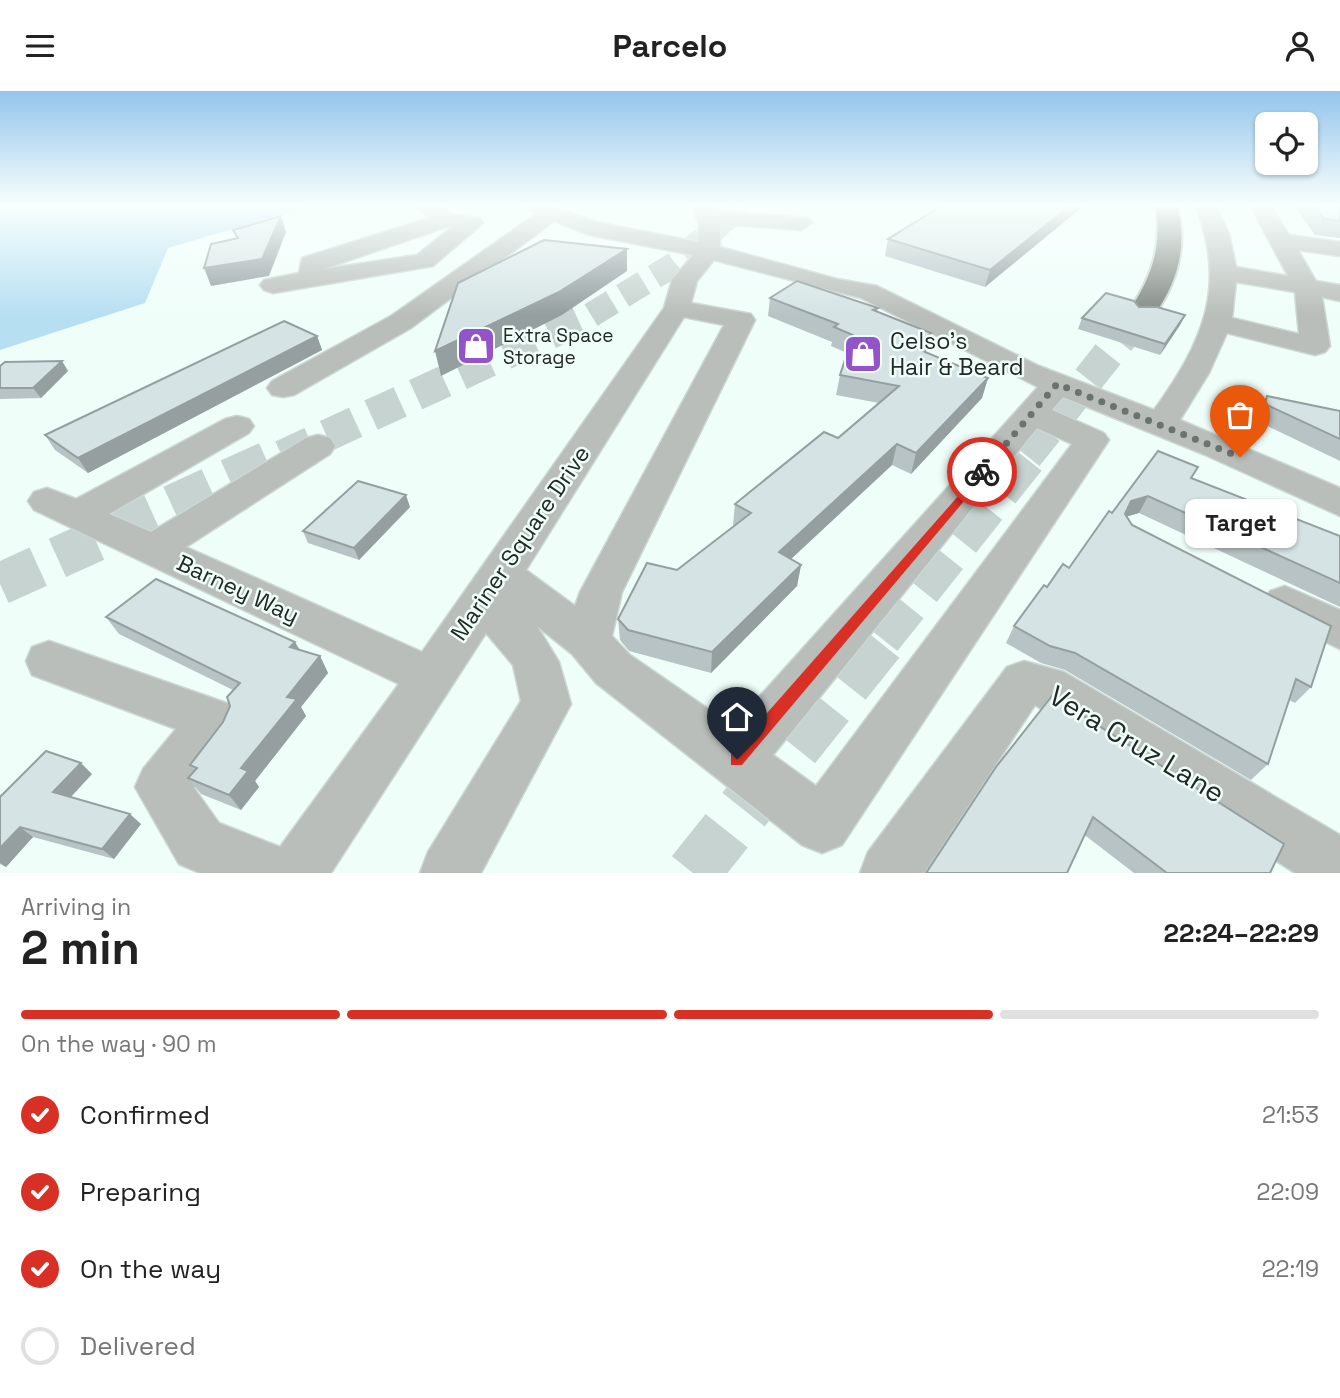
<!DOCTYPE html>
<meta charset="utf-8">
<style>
body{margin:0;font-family:"Space Grotesk",sans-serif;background:#f6f6f6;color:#222;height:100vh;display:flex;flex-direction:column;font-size:26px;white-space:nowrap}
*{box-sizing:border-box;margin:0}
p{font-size:23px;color:#767676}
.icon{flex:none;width:38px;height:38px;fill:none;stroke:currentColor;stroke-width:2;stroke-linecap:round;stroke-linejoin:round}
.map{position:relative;height:782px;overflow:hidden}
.drawer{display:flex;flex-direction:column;background:#fff;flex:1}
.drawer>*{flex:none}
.tools{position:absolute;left:1255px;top:21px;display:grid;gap:14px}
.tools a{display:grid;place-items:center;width:63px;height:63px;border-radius:10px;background:#fff;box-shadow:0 2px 5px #0004;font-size:35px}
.pin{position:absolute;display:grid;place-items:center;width:60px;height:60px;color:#fff;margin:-72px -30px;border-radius:50% 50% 50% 0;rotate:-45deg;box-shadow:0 0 7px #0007}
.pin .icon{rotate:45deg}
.courier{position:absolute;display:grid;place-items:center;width:70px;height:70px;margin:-35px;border:5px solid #d93025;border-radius:50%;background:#fff;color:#222;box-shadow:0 2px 9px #0007}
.bubble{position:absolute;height:49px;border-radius:10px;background:#fff;box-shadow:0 2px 5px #0004;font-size:23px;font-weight:600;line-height:49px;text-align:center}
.headline em{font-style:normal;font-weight:600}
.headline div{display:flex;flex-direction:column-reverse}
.headline{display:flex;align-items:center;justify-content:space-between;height:119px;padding:0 21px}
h1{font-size:46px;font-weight:600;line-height:52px}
.bar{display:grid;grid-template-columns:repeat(4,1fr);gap:10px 7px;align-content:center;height:84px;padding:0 21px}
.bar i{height:9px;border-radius:5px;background:#e0e0e0}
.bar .on{background:#d93025}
.bar p{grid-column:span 4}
ol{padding:0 21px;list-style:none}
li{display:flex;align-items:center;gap:21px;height:77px}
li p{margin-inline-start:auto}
li .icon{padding:7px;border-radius:50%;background:#d93025;color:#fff;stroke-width:4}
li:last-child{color:#767676}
li i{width:38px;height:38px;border:4px solid #e0e0e0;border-radius:50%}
header{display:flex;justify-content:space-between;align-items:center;height:91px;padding:0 21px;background:#fff;font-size:32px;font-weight:600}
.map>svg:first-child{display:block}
</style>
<header><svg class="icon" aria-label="menu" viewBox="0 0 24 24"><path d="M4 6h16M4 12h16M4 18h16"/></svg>Parcelo<svg class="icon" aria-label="person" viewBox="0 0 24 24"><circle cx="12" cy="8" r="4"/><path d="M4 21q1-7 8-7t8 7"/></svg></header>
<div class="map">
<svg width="1340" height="782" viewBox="0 0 1340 782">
<rect width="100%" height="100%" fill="#f0fefa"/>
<!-- water -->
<path fill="#b7dff2" d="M0,114H314L168,157L145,212L0,259Z"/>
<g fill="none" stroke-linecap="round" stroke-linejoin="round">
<!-- major-tunnel-far3 -->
<g stroke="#c7d3d0" stroke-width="25" stroke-dasharray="25 12" stroke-linecap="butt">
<path d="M591,224L675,173L741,114"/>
<path d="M1139,224L1145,217"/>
</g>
<!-- major-tunnel-far2 -->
<g stroke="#c7d3d0" stroke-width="32" stroke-dasharray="32 17" stroke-linecap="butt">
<path d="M282,365L594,222"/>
<path d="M1027,365L1141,222"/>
</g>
<!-- major-tunnel-far1 -->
<g stroke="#c7d3d0" stroke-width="42" stroke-dasharray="42 21" stroke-linecap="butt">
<path d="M0,493L286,363"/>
<path d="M881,547L1028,363"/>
</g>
<!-- major-tunnel -->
<path stroke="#c7d3d0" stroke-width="54" stroke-dasharray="54 27" stroke-linecap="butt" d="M693,782L882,545"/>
<defs>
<g id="minor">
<path d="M415,114H439L451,123L480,127L483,132L433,175L273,202L264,199L260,194L264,189L299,182L302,167L429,127ZM446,136H452L417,164L324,178Z"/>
<path d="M521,114H551L596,131L698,151L699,135L693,114H714L716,120L809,127L812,132L801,139L720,133V156L837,188L877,195L1039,275L1154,319C1203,251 1228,195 1195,114H1216L1229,143L1236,176L1288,185L1250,114H1271L1289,144L1340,151V165L1298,159L1316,190L1340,194V210L1322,206L1330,255L1325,261L1315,264L1227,242L1209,282L1180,329L1340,397V425L1203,363L1063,306L1052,319L1104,342L1109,349L842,754L822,762L802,754L596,592L572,563L537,535L559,571L571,613L481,782H420L428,761L521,610L513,574L486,542L331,782H200L179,773L135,696L143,678L176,638L32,584L26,570L32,556L49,550L232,614L239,630L232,646L194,697L219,732L280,756L399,593L34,419L28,410L34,401L47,397L76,408L225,328L237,325L249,328L254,335L249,342L109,423L151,441L306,347L318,344L330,347L335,355L330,363L186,456L422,561L664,217L672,189L693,164L590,144L554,130L411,237L294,304L283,306L272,304L267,297L272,290L391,225L536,123ZM714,169L861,207L1038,296L733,635L630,564L612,545L622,501L755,229L751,223L691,212L697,190ZM1236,191L1295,201L1299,243L1232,227ZM684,226L724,234L580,501L575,515L526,479ZM1037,337L1072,353L816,695L773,664Z"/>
<path d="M1285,495L1340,519V558L1270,524L1263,512L1270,500Z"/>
<path d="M1024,570L1064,581L1340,744V782H1295L1035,614L924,782H860L868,761L1007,576Z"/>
</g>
<path id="major" d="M1155,114H1177C1188,154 1178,190 1155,223L1145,225L1135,223L1131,217C1152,185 1163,153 1155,114Z"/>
</defs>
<!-- minor casing -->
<use href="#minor" stroke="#cbd7d4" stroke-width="3"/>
<!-- major casing -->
<use href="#major" stroke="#cbd7d4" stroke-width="4"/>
<!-- minor -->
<use href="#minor" fill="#b9beba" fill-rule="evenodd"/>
<!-- major -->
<use href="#major" fill="#838a84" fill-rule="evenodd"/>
</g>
<!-- wall -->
<g fill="#b7c3c4">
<path d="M943,114H1083L1081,117L985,196L885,165L888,148Z"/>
<path d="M1294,114H1340V147L1315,144Z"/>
<path d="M770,207L878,217L877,221L931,242L925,261L988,287L982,307L911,383L892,374L791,468L801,474L797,495L711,582L629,560L620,549L618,528L677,479L734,435L733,434L735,413L838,347L879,312L836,304L840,284L847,262L831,255L832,251L768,225Z"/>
<path d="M1139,216L1185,224L1180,234L1160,264L1078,238L1082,227Z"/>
<path d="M317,245L322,259L88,382L55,359L45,344Z"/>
<path d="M0,275L68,280L41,307L0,308Z"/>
<path d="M1267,305L1340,320V370L1255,329L1257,320Z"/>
<path d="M1158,360L1191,387L1340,445V516L1139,422L1127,425L1132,434L1311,596L1295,612L1289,609L1268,673L1251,689L1065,579L1041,572L1006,552L1014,535L1047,496L1069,477L1112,422Z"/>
<path d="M410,416L359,469L308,452L303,440Z"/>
<path d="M106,526L295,551L300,559L320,565L328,582L301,616L306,625L255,690L259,696L241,719L201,703L188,687L194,680L190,674L223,631L230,615L233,599L119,543Z"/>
<path d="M996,676L1270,782H1134Z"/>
<path d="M92,683L71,706L141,733L114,768L33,746L6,776L0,773V706Z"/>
</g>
<!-- shaded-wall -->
<g fill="#959fa0">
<path d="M1071,114H1083L1081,117L985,196L990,179Z"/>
<path d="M281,125L286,141L269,185L211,195L204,177Z"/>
<path d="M627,158V180L562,224L441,285L435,260Z"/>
<path d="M1185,224L1180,234L1160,264L1165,253Z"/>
<path d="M931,242L926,261L908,275L913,256Z"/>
<path d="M317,245L322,259L88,382L78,367Z"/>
<path d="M62,270L68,280L41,307L33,297Z"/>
<path d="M988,287L982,307L911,383L916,362Z"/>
<path d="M897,353L892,374L776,482L779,461Z"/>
<path d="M406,404L410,416L359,469L354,457Z"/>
<path d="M1148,405L1139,422L1122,427L1131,410Z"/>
<path d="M801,474L797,495L711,582L712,561Z"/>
<path d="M295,551L304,568L290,556Z"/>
<path d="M320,565L328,582L301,616L306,625L255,690L259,696L241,719L229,704L241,677L287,606Z"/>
<path d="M81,672L92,683L65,712L53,701Z"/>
<path d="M130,723L141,733L114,768L102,758Z"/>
<path d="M20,736L33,746L6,776L0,772V757Z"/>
</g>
<!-- building -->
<g fill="#d5e3e4" stroke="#959fa0" stroke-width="2">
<path d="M943,114H1071L990,179L888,148Z"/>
<path d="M1314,114H1340V130L1324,128Z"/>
<path d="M281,125L262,168L204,177L211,153L238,147L233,139Z"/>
<path d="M544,149L627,158L559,201L435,260L458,192Z"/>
<path d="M797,190L878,217L873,219L931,242L913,256L988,287L916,362L897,353L779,461L801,474L712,561L628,539L618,528L647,472L677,479L751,422L735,413L824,341L838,347L899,295L840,284L853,244L834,236L838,233L770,207Z"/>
<path d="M1106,202L1134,210L1139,216H1157L1185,224L1165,253L1082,227Z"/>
<path d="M284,230L317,245L78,367L45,344Z"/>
<path d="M62,270L33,297H0V275L5,271Z"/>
<path d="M1267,305L1340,320V348L1265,313Z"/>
<path d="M1158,360L1198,376L1191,387L1340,445V492L1148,405L1131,410L1125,423L1132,434L1331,535L1311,596L1296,588L1268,673L1075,562L1050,555L1014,535L1044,494L1047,496L1063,473L1069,477L1109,420L1112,422Z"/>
<path d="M358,390L406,404L354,457L303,440Z"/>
<path d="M156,488L295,551L290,556L320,565L287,606L297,608L241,677L248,680L229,704L188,687L197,677L190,674L223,631L230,615L227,606L240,592L106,526Z"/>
<path d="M1052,605L1284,753L1270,782H1167L1093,726L1067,782H926L996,676Z"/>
<path d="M46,660L81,672L53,701L130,723L102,758L20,736L0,757V706Z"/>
</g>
<!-- sky -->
<linearGradient id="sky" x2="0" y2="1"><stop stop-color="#94c5ec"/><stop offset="0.51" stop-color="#f8fffd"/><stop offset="1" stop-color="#f8fffd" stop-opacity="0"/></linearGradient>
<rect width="1340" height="224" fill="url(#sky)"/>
<!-- route -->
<path fill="#d93025" d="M982,378L986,379V384L742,674H731V663Z"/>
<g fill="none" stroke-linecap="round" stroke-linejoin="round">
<!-- done -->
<path stroke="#6b7371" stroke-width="7" stroke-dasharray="0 12.6" d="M982,381L1057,293L1240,366"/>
</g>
<!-- icons -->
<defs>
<symbol id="shop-square" viewBox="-11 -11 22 22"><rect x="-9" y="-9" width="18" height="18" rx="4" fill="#9354c9" stroke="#f0fefa"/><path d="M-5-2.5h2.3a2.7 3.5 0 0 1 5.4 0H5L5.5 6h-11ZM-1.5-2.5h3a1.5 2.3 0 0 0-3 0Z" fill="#fff"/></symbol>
</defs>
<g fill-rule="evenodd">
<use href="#shop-square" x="454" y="233" width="44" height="44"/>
<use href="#shop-square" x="841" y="241" width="44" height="44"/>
</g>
<g text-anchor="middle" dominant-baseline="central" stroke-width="5" stroke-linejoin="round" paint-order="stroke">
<!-- far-poi labels -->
<g font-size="19" fill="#232827" stroke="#f0fefa" text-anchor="start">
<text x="503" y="244">Extra Space<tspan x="503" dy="22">Storage</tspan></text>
</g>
<!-- poi labels -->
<g font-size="23" fill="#232827" stroke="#f0fefa" text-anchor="start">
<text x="890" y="250">Celso's<tspan x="890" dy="26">Hair &amp; Beard</tspan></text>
</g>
<!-- street labels -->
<g font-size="23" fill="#232827" stroke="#f0fefa">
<text transform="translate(520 452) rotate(-56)">Mariner Square Drive</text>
<text transform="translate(238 498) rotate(25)">Barney Way</text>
</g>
<!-- near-street labels -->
<g font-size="28" fill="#232827" stroke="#f0fefa">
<text transform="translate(1137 653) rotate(31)">Vera Cruz Lane</text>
</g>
</g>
</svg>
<div class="tools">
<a><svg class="icon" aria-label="locate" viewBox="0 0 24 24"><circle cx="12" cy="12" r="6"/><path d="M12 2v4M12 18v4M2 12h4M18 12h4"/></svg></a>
</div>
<div class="pin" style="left:1240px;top:366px;background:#ea580c"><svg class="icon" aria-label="bag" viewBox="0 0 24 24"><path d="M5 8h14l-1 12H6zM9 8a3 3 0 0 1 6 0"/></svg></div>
<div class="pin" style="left:737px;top:668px;background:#1f2937"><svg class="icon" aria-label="home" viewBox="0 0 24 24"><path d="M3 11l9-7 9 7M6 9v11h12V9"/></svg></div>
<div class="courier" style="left:982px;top:381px"><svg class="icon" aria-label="bike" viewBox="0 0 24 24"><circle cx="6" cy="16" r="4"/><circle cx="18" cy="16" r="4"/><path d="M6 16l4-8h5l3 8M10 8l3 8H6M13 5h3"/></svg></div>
<div class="bubble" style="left:1185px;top:408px;width:112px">Target</div>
</div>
<section class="drawer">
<div class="headline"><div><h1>2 min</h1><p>Arriving in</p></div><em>22:24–22:29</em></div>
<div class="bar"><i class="on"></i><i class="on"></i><i class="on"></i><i></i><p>On the way · 90 m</p></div>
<ol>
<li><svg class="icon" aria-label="check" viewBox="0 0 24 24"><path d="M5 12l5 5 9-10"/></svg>Confirmed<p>21:53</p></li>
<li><svg class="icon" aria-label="check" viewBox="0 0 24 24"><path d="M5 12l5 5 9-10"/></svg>Preparing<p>22:09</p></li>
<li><svg class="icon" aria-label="check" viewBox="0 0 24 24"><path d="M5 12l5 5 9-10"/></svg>On the way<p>22:19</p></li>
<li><i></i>Delivered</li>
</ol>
</section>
